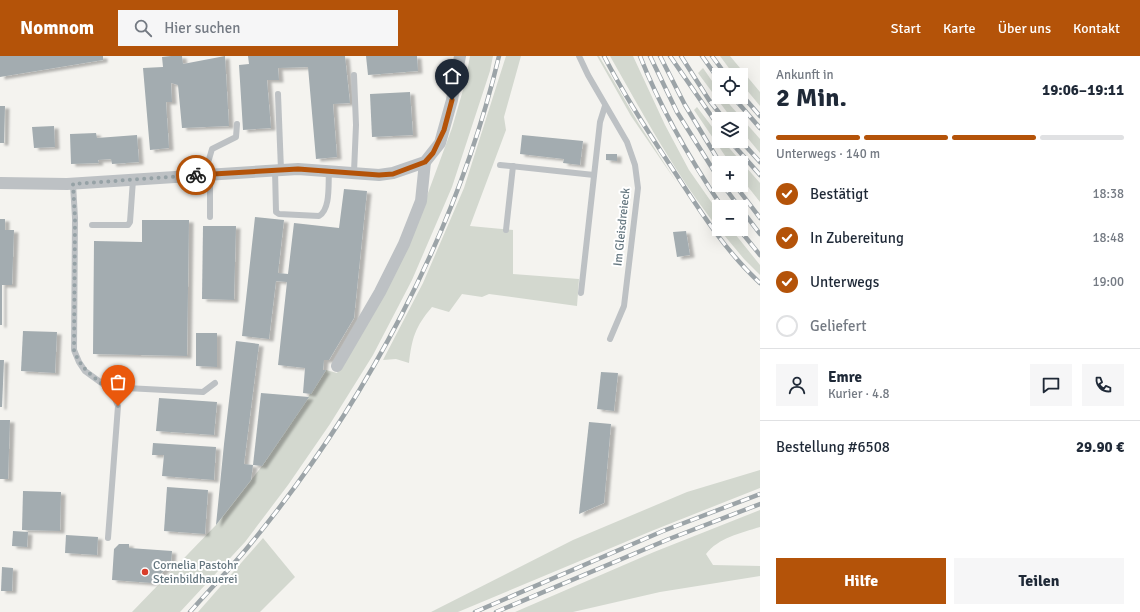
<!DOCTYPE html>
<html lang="de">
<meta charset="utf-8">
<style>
body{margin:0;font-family:Signika,sans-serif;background:#f6f6f7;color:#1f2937;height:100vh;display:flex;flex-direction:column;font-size:15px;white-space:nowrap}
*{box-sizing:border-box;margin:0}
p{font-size:13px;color:#747a83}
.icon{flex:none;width:22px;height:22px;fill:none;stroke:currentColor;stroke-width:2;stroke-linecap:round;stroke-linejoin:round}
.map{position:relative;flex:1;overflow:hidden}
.panel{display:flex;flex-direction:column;background:#fff;width:380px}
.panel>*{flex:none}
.controls{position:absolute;left:712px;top:12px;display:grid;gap:8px}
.controls a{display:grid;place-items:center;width:36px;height:36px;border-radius:0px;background:#fff;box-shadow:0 4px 16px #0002;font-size:20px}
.pin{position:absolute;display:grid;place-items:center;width:34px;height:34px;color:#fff;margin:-41px -17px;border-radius:50% 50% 50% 0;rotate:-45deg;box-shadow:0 0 4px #0007}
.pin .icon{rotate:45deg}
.courier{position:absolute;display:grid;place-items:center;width:40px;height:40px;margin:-20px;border:3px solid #b45309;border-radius:50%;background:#fff;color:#222;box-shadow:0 1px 5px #0007}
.head em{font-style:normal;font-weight:700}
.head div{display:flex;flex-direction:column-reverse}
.head{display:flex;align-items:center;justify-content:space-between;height:68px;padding:0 16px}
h1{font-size:26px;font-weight:700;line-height:30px}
.bar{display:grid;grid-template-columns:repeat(4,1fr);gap:6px 4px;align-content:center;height:48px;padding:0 16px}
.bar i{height:5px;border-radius:3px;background:#e0e1e3}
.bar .active{background:#b45309}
.bar p{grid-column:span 4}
.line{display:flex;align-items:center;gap:10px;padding:0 16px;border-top:1px solid #e0e1e3}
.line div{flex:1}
.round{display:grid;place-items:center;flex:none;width:42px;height:42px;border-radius:0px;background:#f6f6f7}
ol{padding:0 16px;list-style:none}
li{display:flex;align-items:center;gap:12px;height:44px}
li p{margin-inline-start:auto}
li .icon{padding:4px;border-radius:50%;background:#b45309;color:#fff;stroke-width:4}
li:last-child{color:#747a83}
li i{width:22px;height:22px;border:2px solid #e0e1e3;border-radius:50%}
.action{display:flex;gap:8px;margin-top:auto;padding:8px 16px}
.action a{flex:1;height:46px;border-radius:0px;background:#b45309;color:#fff;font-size:16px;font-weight:700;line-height:46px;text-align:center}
.action a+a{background:#f6f6f7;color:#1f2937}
header{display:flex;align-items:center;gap:24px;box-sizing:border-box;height:56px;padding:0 20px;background:#b45309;color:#fff}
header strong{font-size:19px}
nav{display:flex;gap:22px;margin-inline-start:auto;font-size:14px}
.search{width:280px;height:36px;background:#f6f6f7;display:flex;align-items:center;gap:10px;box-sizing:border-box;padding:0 14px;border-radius:0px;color:#747a83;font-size:15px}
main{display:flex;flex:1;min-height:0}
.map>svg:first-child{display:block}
</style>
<header>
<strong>Nomnom</strong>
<div class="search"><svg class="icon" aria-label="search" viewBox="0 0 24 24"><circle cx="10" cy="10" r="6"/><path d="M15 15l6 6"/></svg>Hier suchen</div>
<nav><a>Start</a><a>Karte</a><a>Über uns</a><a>Kontakt</a></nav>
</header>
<main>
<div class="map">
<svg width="760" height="556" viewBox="0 0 760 556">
<defs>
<filter id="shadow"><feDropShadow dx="4.5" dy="2.5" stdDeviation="1" flood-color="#0004"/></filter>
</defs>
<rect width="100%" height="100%" fill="#f4f3ef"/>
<!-- green -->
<g fill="#d3d8cf">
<path d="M470,0H493L490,15L452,131L412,224L373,299L330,368L288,429L245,486L180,556H132L216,469L262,410L326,314L337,317L408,191L452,72L465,27Z"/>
<path d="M506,0H521L504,61L506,74L470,170L513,174V218L579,223L577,250L489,238L482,241L462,238L449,256L432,251C415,271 412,282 409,307L396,303L383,304L423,227L464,132Z"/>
<path d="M597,0H599L639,68L677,127L631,60Z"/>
<path d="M610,0H633L665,69L689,114L719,157V173C677,121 643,58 610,0Z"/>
<path d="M720,0H730L760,36V50L741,27V19H734Z"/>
<path d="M703,12L719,35V41H723L760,83V97L741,74V63H732L698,17Z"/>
<path d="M697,51L719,80V85H723L760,127V146L741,122V107H730L694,54Z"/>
<path d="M719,173H731L760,209V219L744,203Z"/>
<path d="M760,414V432L654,474L458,556H431L573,484L687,436Z"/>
<path d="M760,454V471C741,477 718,482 706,498L713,509L760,510V520L660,536L573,556H515L654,496Z"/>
<path d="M263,482L295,521L260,556H198Z"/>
</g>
<!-- building -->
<g fill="#a3acb0" filter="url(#shadow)">
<path d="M0,0H103V4L0,21Z"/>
<path d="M171,0H182L183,8L225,0L229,70L182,72L178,29L171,27L172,46H166L169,92L150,94L143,12L163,11L162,1Z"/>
<path d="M248,0H345L350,47L333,48L337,101L316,103L308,11L278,12L279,24H267L271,72L243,74L239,9L249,8Z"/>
<path d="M366,0H417L418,15L368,19Z"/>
<path d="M410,36L413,79L372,81L370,38Z"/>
<path d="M0,50H5L4,87H0Z"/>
<path d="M54,70L55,91L34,92L32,71Z"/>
<path d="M96,77L97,82L137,79L139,106L112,108L111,103L98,104L99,107L71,108L70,78Z"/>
<path d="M522,79L583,85L580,109L563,107L564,103L520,98Z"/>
<path d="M606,98H617V105L606,104Z"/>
<path d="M344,133L367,135L354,262L329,304H324L323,314H326L311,338L303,337L305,312L278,309L287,226L276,225L269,283L242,280L255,161L284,164L278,217L288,218L294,167L339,172Z"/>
<path d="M0,163H5V174H14L12,229H2V269H0Z"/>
<path d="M142,164H189L187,300L93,298L94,185L142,186Z"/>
<path d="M203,170H236L234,244L202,243Z"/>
<path d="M686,175L690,199L677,201L673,176Z"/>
<path d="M23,275L57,276L55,317L21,315Z"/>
<path d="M196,277H217V311L196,310Z"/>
<path d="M236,285L259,288L244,408L253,409L251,424L216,469L224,388Z"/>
<path d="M0,304H4L2,351H0Z"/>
<path d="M601,316L618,317L614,355L597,353Z"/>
<path d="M261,337L309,341L262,410L253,409Z"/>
<path d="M159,342L217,346L214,379L156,375Z"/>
<path d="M0,364H10L8,423H0Z"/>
<path d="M589,366L611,368L604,447L579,458Z"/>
<path d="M153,387L216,391L214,424L162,420L164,399H152Z"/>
<path d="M167,431L208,434L205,478L164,475Z"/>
<path d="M23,435L61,436L60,475L22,474Z"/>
<path d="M13,475L28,476L27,491L12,490Z"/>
<path d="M66,479L98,481L97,499L65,497Z"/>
<path d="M119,488H129V492L172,495L171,507L152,527L112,524L114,493Z"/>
<path d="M2,511L13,512L12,535H1Z"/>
</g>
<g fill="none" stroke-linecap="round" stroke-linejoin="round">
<!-- lane -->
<g stroke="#bdc1c4" stroke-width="6">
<path d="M579,0L588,19L627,86L635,109L638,132L624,250L610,283"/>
<path d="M354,19L356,69L354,116"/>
<path d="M278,38L281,114"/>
<path d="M500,109L594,119"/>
<path d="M275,114L276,156L279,158L319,160C331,153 328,127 329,115"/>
<path d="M73,128L75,162L74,294L79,306L85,315L107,331L114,340L118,350L108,482"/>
<path d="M210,161V118L207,110L212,93L236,81L237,68"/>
<path d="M92,169H128L130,166L133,124"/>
<path d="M506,174L513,110"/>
<path d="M581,237L600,66L605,50"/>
<path d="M107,331L203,336L215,327"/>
</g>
<!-- street -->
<g stroke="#bdc1c4" stroke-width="12">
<path d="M0,127L67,128L298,113L379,119L393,117L425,106L440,87L452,44L460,0"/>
<path d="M337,310L380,236L404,188L421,145L425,106"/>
</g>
<defs>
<g id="rail">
<path d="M604,0C624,39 648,76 672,112C698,152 725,195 760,227"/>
<path d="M640,0C661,54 690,103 722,151"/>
<path d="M650,0L677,56L719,123"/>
<path d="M660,0L685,49L720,107"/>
<path d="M670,0L719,71"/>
<path d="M681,0L709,44L724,63"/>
<path d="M702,0L719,24"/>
<path d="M712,0L726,19"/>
<path d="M741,38L760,60"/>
<path d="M733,41L760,72"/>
<path d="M730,85L760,119"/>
<path d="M741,85L760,106"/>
<path d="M723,129L739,151"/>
<path d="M735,129L760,162"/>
<path d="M741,153L760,178"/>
<path d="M739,173L760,199"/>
<path d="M190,556C209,534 230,513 248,491C364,351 457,177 499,0"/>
<path d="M475,556L663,475L760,438"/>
<path d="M496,556L669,483L760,448"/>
</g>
</defs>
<!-- rail casing -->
<use href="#rail" stroke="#9ca4a8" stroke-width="4.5"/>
<!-- rail -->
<use href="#rail" stroke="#fff" stroke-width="3" stroke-dasharray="9" stroke-linecap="butt"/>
</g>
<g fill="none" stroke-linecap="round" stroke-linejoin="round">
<!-- done -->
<path stroke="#96a2a6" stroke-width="4" stroke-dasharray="0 7.2" d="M118,350C106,322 84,323 74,294L75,162L73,128L196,119"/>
<!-- route -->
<path stroke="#b45309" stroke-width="5" d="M196,119L298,113L379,119L393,118L425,106L433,97L444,74L452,44"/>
</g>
<!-- markers -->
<circle fill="#d93d2a" stroke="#fff" stroke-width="1.5" cx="145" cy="516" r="4"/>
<g text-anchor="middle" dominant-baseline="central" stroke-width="4" stroke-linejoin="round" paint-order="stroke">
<!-- street labels -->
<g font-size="12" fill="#64767f" stroke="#fff">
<text transform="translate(622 171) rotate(-84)">Im Gleisdreieck</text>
</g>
<!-- poi labels -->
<g font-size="12" fill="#64767f" stroke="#fff" text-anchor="start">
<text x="153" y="509">Cornelia Pastohr<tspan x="153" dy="14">Steinbildhauerei</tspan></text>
</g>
</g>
</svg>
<div class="controls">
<a><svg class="icon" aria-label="locate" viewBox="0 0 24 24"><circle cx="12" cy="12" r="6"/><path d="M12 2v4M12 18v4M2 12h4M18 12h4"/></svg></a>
<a><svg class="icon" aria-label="layers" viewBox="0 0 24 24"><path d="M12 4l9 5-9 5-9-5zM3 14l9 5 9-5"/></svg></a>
<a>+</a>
<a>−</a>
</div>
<div class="pin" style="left:118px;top:350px;background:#ea580c"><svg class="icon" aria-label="bag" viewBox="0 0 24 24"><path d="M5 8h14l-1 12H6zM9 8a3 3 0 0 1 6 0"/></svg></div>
<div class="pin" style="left:452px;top:44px;background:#1f2937"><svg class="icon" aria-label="home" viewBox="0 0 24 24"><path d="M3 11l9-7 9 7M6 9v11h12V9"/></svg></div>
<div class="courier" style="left:196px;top:119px"><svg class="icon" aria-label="bike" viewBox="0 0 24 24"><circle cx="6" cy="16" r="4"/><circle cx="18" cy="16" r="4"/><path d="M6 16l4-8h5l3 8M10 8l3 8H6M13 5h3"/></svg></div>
</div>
<section class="panel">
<div class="head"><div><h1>2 Min.</h1><p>Ankunft in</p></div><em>19:06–19:11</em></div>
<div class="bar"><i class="active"></i><i class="active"></i><i class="active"></i><i></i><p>Unterwegs · 140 m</p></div>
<ol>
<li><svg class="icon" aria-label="check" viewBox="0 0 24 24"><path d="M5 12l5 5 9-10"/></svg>Bestätigt<p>18:38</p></li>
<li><svg class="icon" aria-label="check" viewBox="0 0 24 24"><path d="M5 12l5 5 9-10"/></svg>In Zubereitung<p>18:48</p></li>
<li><svg class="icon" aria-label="check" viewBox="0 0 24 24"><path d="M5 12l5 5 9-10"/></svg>Unterwegs<p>19:00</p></li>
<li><i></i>Geliefert</li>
</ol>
<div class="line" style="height:72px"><a class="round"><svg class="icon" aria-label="person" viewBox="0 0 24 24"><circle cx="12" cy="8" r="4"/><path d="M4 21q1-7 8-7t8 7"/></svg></a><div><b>Emre</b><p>Kurier · 4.8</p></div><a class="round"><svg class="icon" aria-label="chat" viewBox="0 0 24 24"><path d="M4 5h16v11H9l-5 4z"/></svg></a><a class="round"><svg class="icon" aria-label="phone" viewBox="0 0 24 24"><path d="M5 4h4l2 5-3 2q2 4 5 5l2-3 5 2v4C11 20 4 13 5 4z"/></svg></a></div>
<div class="line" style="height:52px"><div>Bestellung #6508</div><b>29.90 €</b></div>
<div class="action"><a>Hilfe</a><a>Teilen</a></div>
</section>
</main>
